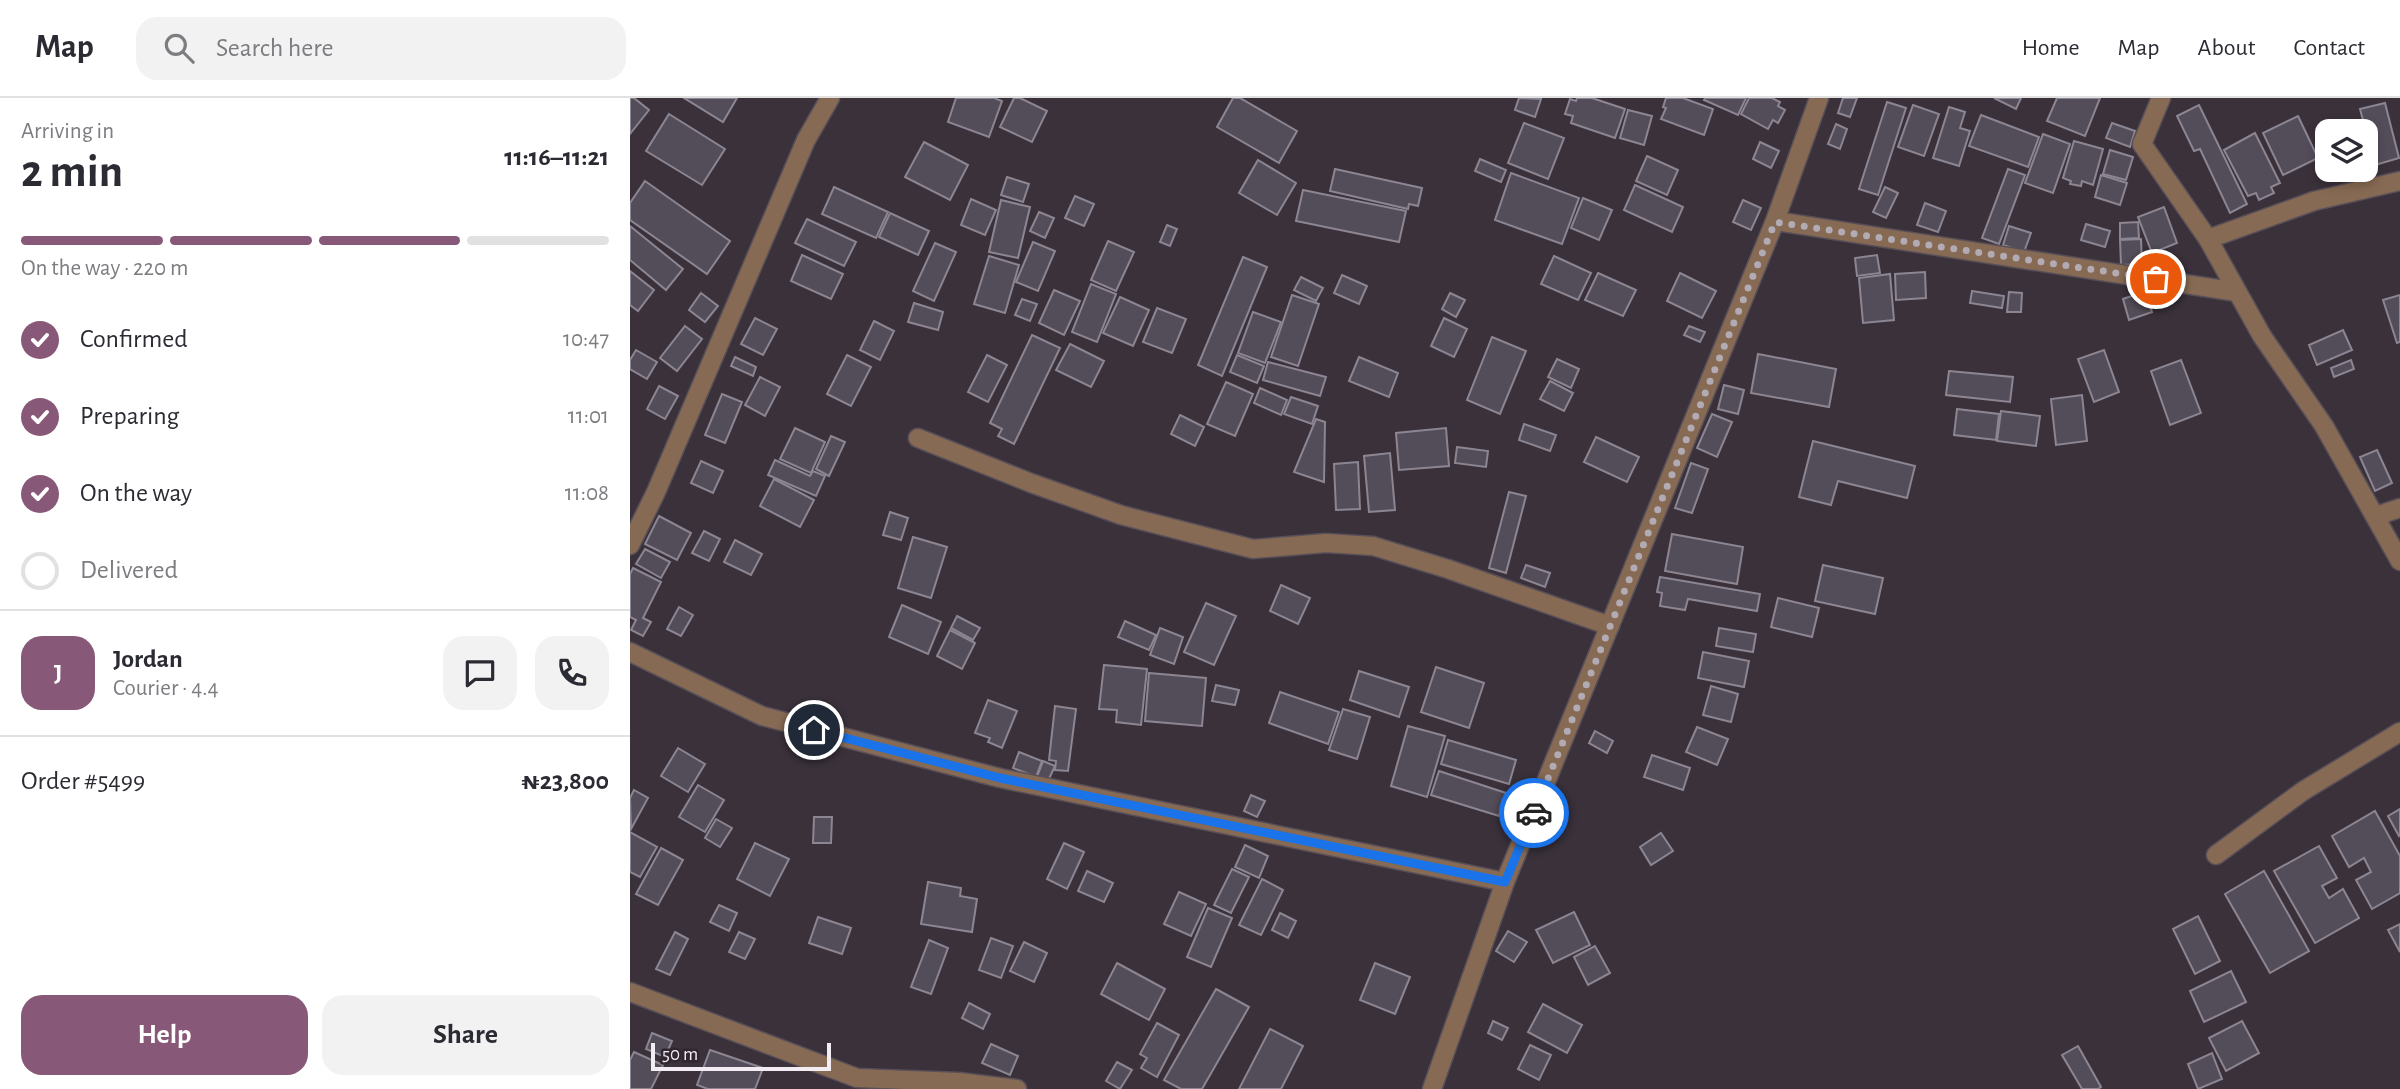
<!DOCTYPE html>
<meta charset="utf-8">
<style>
body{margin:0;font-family:"Alegreya Sans",sans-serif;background:#f2f2f3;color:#2b2b33;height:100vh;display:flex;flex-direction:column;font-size:26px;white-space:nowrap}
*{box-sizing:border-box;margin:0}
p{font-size:23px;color:#7c7c81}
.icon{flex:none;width:38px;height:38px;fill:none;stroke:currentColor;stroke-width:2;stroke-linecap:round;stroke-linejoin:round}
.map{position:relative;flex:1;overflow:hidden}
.panel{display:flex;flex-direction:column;background:#fff;width:630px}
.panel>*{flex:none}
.buttons{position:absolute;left:1685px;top:21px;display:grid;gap:14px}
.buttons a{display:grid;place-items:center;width:63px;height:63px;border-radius:14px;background:#fff;box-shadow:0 4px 10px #0003;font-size:35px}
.scale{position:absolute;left:21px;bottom:18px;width:180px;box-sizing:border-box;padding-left:7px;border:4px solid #f3edf3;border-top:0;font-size:19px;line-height:24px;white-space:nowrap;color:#f3edf3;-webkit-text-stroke:5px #302730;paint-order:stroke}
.pin{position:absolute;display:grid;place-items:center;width:60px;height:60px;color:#fff;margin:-30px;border:4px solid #fff;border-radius:50%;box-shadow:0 2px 7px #0007}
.courier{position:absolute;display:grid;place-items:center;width:70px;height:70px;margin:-35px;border:5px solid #1a73e8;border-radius:50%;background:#fff;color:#222;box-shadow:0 2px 9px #0007}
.headline em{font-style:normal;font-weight:600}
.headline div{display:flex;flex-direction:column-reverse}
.headline{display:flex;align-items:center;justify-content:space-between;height:119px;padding:0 21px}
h1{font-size:46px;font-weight:600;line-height:52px}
.bar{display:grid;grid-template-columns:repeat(4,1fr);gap:10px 7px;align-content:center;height:84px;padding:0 21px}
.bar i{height:9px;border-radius:5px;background:#e1e1e2}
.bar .selected{background:#875878}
.bar p{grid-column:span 4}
.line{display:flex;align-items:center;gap:18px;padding:0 21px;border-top:2px solid #e1e1e2}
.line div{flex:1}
.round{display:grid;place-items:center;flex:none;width:74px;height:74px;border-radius:21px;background:#f2f2f3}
ol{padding:0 21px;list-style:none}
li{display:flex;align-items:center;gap:21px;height:77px}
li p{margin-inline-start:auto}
li .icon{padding:7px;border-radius:50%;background:#875878;color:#fff;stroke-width:4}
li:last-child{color:#7c7c81}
li i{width:38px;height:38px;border:4px solid #e1e1e2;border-radius:50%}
.cta{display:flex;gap:14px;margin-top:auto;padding:14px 21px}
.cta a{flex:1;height:80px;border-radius:21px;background:#875878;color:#fff;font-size:28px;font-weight:600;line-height:80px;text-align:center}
.cta a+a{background:#f2f2f3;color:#2b2b33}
header{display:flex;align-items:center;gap:42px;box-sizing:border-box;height:98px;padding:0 35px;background:#fff;border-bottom:2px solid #e1e1e2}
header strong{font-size:33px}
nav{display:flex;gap:38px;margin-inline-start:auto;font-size:24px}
.search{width:490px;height:63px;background:#f2f2f3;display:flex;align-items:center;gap:18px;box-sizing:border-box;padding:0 24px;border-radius:21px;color:#7c7c81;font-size:26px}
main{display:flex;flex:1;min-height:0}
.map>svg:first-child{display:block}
</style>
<header>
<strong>Map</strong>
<div class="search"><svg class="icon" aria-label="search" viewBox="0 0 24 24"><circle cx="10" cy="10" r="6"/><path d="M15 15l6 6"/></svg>Search here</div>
<nav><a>Home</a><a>Map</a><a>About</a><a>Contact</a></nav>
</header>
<main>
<section class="panel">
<div class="headline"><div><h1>2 min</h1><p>Arriving in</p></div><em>11:16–11:21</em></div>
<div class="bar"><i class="selected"></i><i class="selected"></i><i class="selected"></i><i></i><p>On the way · 220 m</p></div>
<ol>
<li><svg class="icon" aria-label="check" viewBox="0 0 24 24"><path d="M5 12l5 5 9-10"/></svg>Confirmed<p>10:47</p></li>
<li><svg class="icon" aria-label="check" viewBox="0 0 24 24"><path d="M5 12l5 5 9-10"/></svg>Preparing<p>11:01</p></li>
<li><svg class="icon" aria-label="check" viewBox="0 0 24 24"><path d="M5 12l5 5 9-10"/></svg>On the way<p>11:08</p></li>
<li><i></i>Delivered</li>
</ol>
<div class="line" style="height:126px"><b class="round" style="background:#875878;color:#fff">J</b><div><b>Jordan</b><p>Courier · 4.4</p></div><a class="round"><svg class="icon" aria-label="chat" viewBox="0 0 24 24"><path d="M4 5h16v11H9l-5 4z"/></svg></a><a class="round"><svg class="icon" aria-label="phone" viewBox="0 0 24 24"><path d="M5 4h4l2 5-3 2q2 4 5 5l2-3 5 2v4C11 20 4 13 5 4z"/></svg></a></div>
<div class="line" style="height:91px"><div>Order #5499</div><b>₦23,800</b></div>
<div class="cta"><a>Help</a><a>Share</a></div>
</section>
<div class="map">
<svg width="1770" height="991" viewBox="0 0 1770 991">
<rect width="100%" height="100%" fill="#3a313b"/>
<!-- building -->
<g fill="#534d59" stroke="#8c8592" stroke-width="2">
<path d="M0,0H4L19,12L0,36Z"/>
<path d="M54,0H107L93,24Z"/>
<path d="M326,0H364L372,3L359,39L318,24Z"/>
<path d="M384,0H390L417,13L402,44L370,29Z"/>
<path d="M603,0H610L667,33L649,65L587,29Z"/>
<path d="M889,0L911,1L905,19L885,12Z"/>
<path d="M947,0H962L995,11L985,40L941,25L943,18L935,16L940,1L946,3Z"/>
<path d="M1036,0H1053L1083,11L1074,37L1031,21L1036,10L1033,9Z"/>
<path d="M1075,0H1116L1108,17L1074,2Z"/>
<path d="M1119,0H1142L1150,4L1148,8L1155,12L1148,25L1143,22L1138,31L1111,16Z"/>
<path d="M1213,0H1227L1220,19L1208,15Z"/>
<path d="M1364,0H1391L1386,11Z"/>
<path d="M1427,0H1470L1455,38L1417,23Z"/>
<path d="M1257,4L1276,10L1248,97L1229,91Z"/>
<path d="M1755,5L1769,60L1745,67L1730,11Z"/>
<path d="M1283,7L1309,16L1294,58L1268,49Z"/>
<path d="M1569,7L1617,106L1600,115L1570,51L1564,53L1547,18Z"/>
<path d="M1319,9L1335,14L1330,30L1340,33L1329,68L1303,60Z"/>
<path d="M998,12L1022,18L1014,47L990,40Z"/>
<path d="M39,16L95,51L72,87L16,53Z"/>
<path d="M1351,17L1409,39L1398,69L1339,48Z"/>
<path d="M1668,18L1688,60L1653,77L1633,35Z"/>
<path d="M894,25L934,40L918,81L878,65Z"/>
<path d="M1482,25L1505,33L1500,49L1476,40Z"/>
<path d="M1206,26L1217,31L1210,51L1198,46Z"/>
<path d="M1625,35L1650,85L1641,89L1644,95L1629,102L1626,95L1618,98L1594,52Z"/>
<path d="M1413,36L1440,46L1423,95L1395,85Z"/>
<path d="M1444,43L1473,51L1463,87L1452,83L1451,88L1440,86L1441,83L1433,80Z"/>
<path d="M294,44L338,67L320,102L275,79Z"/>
<path d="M1130,44L1149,53L1141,70L1123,61Z"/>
<path d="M1480,52L1503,59L1496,82L1473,76Z"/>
<path d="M1017,58L1048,72L1037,97L1006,83Z"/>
<path d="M850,61L876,72L871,84L845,73Z"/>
<path d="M628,62L666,85L647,117L609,95Z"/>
<path d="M705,71L792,90L788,108L779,106L778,111L700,93Z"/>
<path d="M1378,71L1395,77L1369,146L1352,140Z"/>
<path d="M881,75L949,100L932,146L865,122Z"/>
<path d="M1471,77L1497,85L1490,107L1465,99Z"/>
<path d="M377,79L399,86L393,104L371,97Z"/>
<path d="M15,83L100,143L77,176L0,122V105Z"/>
<path d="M1005,87L1053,109L1042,134L994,112Z"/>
<path d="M204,89L258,114L246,140L192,116Z"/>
<path d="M1255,89L1268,95L1256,120L1243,114Z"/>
<path d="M673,92L776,113L769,144L666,123Z"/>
<path d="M445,98L464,106L454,128L435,120Z"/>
<path d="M953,100L982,112L969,142L941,130Z"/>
<path d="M341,101L366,112L355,137L331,127Z"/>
<path d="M371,102L400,109L388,160L359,154Z"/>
<path d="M1113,102L1131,110L1121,132L1103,124Z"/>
<path d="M1295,105L1316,113L1308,134L1287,127Z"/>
<path d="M1534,109L1547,145L1522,155L1508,119Z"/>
<path d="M409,114L424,120L415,140L400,133Z"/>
<path d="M260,115L299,133L288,157L249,139Z"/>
<path d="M177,121L226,144L214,168L165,145Z"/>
<path d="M1508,124L1509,140L1490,141V125Z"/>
<path d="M1456,126L1480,133L1475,149L1451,142Z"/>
<path d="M537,127L547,131L540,148L530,144Z"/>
<path d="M0,128L53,171L36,192L0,162Z"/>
<path d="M1379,128L1401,135L1394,154L1373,147Z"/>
<path d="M1511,141L1512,166L1491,167L1490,142Z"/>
<path d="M478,143L504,154L486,193L461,182Z"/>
<path d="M403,144L425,153L408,193L386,184Z"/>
<path d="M305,145L326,154L304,203L283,193Z"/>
<path d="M172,157L213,176L201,201L161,183Z"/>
<path d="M1247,157L1250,175L1227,178L1225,160Z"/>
<path d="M359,158L389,167L375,215L344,206Z"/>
<path d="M924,158L961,175L948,202L911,186Z"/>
<path d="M613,159L637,169L592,278L568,267Z"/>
<path d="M0,173L24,192L8,213L0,207Z"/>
<path d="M1295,174L1296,200L1266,202L1265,176Z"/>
<path d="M968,175L1006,192L993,218L955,202Z"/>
<path d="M1050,175L1086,193L1072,220L1037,203Z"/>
<path d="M1260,176L1264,222L1233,225L1229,180Z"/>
<path d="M712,177L737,188L729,206L704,195Z"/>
<path d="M671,179L693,190L686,203L664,192Z"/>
<path d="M461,186L486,196L467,244L442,234Z"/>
<path d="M424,192L450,203L434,237L409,225Z"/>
<path d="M1342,193L1374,198L1372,210L1340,205Z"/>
<path d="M1516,193L1522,214L1499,222L1493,201Z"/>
<path d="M1379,194L1392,195L1391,214H1377Z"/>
<path d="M71,195L88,208L75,224L59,212Z"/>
<path d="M820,195L835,202L826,219L812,211Z"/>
<path d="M662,197L689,206L668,268L641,259Z"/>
<path d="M1770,197V244L1767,245L1753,202Z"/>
<path d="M490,199L519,212L503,248L473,235Z"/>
<path d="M392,201L407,206L400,223L385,217Z"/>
<path d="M284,205L313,214L308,232L278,224Z"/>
<path d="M527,210L556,221L542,255L513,244Z"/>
<path d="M623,214L651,224L635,265L608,255Z"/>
<path d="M125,220L147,231L133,257L111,246Z"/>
<path d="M814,220L837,231L824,259L801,248Z"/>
<path d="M244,223L264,233L250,262L230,252Z"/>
<path d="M55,228L72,241L47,273L30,260Z"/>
<path d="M1059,228L1075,234L1070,244L1054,237Z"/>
<path d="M1713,232L1722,252L1687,267L1679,247Z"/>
<path d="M402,237L430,250L384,346L368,338L372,331L360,325Z"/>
<path d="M862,239L896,253L870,316L837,302Z"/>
<path d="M440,246L474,263L461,289L426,272Z"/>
<path d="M6,252L27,264L17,281L0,271V262Z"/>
<path d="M1474,252L1489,294L1464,304L1448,261Z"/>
<path d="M1128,256L1206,271L1199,309L1121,295Z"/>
<path d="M217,257L241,269L221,308L197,296Z"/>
<path d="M357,257L377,267L358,304L338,294Z"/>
<path d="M607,257L634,268L627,285L600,274Z"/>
<path d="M105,259L126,269L123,278L101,268Z"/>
<path d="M729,259L768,275L759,299L719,283Z"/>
<path d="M927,261L949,271L941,290L918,279Z"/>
<path d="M1551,262L1571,315L1540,327L1521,273Z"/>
<path d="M1721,262L1724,271L1704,279L1701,270Z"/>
<path d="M638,264L696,279L690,298L633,282Z"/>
<path d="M1319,273L1383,279L1380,304L1316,297Z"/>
<path d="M130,279L150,289L135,318L115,307Z"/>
<path d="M920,283L943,295L934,313L910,301Z"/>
<path d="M596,284L623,296L605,338L577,326Z"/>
<path d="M1094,287L1114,292L1108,316L1088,311Z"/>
<path d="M29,288L48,298L35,321L17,311Z"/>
<path d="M630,290L657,302L651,317L624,305Z"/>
<path d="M92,296L112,304L95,345L75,337Z"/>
<path d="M1452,297L1457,343L1426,347L1421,301Z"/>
<path d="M661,299L688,308L682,326L654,316Z"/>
<path d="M1327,311L1369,316L1366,342L1324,337Z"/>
<path d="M1371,313L1410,318L1406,348L1367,343Z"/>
<path d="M1082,316L1102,324L1087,359L1067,350Z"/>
<path d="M550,317L574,329L565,348L541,336Z"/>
<path d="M686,321L695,324L694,384L664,374Z"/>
<path d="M894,326L926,337L920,353L889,342Z"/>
<path d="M165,330L195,344L181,375L150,361Z"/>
<path d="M816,330L819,368L769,372L766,335Z"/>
<path d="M201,338L215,344L199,378L186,371Z"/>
<path d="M966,339L1009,359L997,384L954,364Z"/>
<path d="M1183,343L1285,368L1277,400L1208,383L1201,407L1169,399Z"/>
<path d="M827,349L858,353L856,369L825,365Z"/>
<path d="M1747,352L1762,385L1745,393L1730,359Z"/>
<path d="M760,355L765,412L739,414L734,358Z"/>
<path d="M145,362L180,378L183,373L195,378L186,398L138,377Z"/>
<path d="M71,363L93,373L83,395L61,385Z"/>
<path d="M728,364L730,411L706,412L704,366Z"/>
<path d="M1061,365L1078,371L1062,415L1045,410Z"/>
<path d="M144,381L184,402L170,429L130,408Z"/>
<path d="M879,394L896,398L876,475L859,470Z"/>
<path d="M260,414L278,420L271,442L253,437Z"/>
<path d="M29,418L61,435L47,462L15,446Z"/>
<path d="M74,433L90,441L79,463L62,455Z"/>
<path d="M1042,436L1113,449L1107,486L1035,473Z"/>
<path d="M283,439L317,449L301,500L268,490Z"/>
<path d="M105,442L132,456L121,477L94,464Z"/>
<path d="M15,451L40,464L31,480L6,466Z"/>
<path d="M896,467L920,475L915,489L891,480Z"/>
<path d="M1193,467L1253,480L1245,516L1185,503Z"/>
<path d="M3,470L31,484L13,520L21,524L13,538L1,532L6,522L0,519V476Z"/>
<path d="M1030,479L1130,496L1127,513L1058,501L1055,512L1030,508L1032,495L1027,494Z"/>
<path d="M651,487L680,500L668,526L640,513Z"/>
<path d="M1148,500L1189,510L1182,539L1141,529Z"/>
<path d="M576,505L606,518L584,567L554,554Z"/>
<path d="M272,507L311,524L298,556L259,539Z"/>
<path d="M49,509L63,517L51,538L37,531Z"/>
<path d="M327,518L350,530L343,542L321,530Z"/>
<path d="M495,523L526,537L519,552L488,539Z"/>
<path d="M530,530L553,539L544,566L520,557Z"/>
<path d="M1089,530L1126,536L1123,554L1086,548Z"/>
<path d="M320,532L345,545L332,571L307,558Z"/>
<path d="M1073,554L1119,563L1114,589L1068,580Z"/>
<path d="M474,567L517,571L511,627L486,624L487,612L469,611Z"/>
<path d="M806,569L854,585L839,630L791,614Z"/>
<path d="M729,573L779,589L769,619L720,602Z"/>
<path d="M519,575L576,580L572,628L515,623Z"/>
<path d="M586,587L609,592L605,607L582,603Z"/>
<path d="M1081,588L1108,596L1101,624L1073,617Z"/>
<path d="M650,594L709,614L698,646L639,625Z"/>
<path d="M358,602L387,613L372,650L358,644L360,640L345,635Z"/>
<path d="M425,608L446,611L438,673L425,672L426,663L419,662Z"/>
<path d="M713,611L740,619L727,661L699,652Z"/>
<path d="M778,628L815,638L797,699L761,688Z"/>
<path d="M1067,629L1098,641L1087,667L1056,654Z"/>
<path d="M965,633L983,643L977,655L959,645Z"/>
<path d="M818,642L886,662L879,686L811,666Z"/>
<path d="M48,650L75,666L58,694L31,678Z"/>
<path d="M389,654L412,663L406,679L383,670Z"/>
<path d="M1022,657L1060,670L1053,692L1014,679Z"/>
<path d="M413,663L425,668L418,683L407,679Z"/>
<path d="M809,673L876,695L869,718L801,697Z"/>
<path d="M68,687L94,702L75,734L49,719Z"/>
<path d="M4,692L18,700L1,731L0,700Z"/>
<path d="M621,697L635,703L627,719L614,713Z"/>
<path d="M1770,711V737L1769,738L1758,718Z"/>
<path d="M1745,713L1770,758V795L1742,811L1726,782L1741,774L1734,760L1719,769L1702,738Z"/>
<path d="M184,719H202L201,745H183Z"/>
<path d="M86,721L102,730L90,749L75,740Z"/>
<path d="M0,734L27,749L10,779L0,774Z"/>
<path d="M1031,735L1043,753L1021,767L1010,749Z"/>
<path d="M125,745L159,761L140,798L107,781Z"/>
<path d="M434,745L454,754L437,791L417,781Z"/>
<path d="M615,747L638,758L629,780L605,769Z"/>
<path d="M1689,748L1707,780L1692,788L1699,800L1713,791L1729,820L1685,845L1644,773Z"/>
<path d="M31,750L53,762L28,807L6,796Z"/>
<path d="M602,771L619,779L601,815L584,807Z"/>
<path d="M457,773L483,785L474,804L448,793Z"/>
<path d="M1634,773L1679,853L1640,875L1595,796Z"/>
<path d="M632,781L653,792L631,837L609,827Z"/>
<path d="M298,784L331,790L330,798L347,801L342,834L291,826Z"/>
<path d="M549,794L576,806L561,838L534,826Z"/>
<path d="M89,807L107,815L99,833L80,824Z"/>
<path d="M578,810L602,820L581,869L557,859Z"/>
<path d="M944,814L960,847L923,865L906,832Z"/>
<path d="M650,815L666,823L658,840L642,832Z"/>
<path d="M1568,818L1590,863L1565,876L1543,831Z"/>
<path d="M188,819L221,830L212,856L179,845Z"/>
<path d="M1770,826V854L1758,832Z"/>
<path d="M878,833L897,844L884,864L866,853Z"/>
<path d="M45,834L58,841L40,877L26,871Z"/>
<path d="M109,834L125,841L115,861L99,854Z"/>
<path d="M361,840L383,848L371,880L349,872Z"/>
<path d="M299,842L318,850L301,896L281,889Z"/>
<path d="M394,844L417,855L404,884L380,873Z"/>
<path d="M965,848L980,875L958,887L944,859Z"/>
<path d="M487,865L535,891L519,922L471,896Z"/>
<path d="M745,865L780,879L765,916L730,902Z"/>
<path d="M1601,873L1616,904L1574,924L1560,893Z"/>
<path d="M586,891L619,909L572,991H551L534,982Z"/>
<path d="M339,905L360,916L353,931L332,920Z"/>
<path d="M913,906L952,927L937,955L898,934Z"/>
<path d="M863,923L878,930L872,942L858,935Z"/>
<path d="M1612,923L1629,955L1596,973L1579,940Z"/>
<path d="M527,925L549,937L527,979L511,970L517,960L510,956Z"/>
<path d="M640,931L673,948L651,991H609Z"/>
<path d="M22,935L42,943L35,959L16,951Z"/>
<path d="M361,946L388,958L380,977L352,965Z"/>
<path d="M900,947L921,957L909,982L888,971Z"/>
<path d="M1448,948L1471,989L1468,991H1452L1432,957Z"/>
<path d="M80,952L133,970L125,991H78L67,987Z"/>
<path d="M4,954L33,967L21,991H0V962Z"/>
<path d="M1582,955L1592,981L1568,991L1558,966Z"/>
<path d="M487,964L502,972L490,991L476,983Z"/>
</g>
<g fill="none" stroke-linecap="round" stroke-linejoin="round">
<defs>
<g id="minor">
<path d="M1531,0L1512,46L1578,141L1632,238L1694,328L1770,463"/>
<path d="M1145,123L1607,194"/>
<path d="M1578,141L1684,103L1770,83"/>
<path d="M288,340L401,385L491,417L623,451L696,445L743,448L818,471L980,528"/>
<path d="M1746,418L1770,410"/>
<path d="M0,447L26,394L176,42L200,0"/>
<path d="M0,554L132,618L370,680L875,784"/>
<path d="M1586,757L1673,693L1770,634"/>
<path d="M0,894L227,980L329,984L387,991"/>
<path d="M802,991L875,784L1145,123L1189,0"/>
</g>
</defs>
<!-- minor casing -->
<use href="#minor" stroke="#584f58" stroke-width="21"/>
<!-- minor -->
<use href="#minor" stroke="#876a53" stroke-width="18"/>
</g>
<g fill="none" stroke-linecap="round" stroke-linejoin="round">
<!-- done -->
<path stroke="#b2abb3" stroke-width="7" stroke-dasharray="0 12.6" d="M904,715L1145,124L1526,181"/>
<!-- route -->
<path stroke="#1a73e8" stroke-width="9" d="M184,632L370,680L875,784L904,715"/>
</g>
</svg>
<div class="buttons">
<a><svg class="icon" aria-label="layers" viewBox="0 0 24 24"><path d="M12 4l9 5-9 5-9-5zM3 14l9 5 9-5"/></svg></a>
</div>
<div class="scale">50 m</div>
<div class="pin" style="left:1526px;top:181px;background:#ea580c"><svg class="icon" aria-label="bag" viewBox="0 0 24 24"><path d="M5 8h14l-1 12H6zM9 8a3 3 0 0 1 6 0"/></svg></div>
<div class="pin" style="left:184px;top:632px;background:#1f2937"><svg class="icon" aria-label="home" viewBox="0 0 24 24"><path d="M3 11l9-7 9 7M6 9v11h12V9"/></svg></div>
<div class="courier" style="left:904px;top:715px"><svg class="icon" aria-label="car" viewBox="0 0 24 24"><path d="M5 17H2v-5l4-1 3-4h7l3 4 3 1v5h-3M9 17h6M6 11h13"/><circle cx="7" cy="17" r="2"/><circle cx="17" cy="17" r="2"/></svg></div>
</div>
</main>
